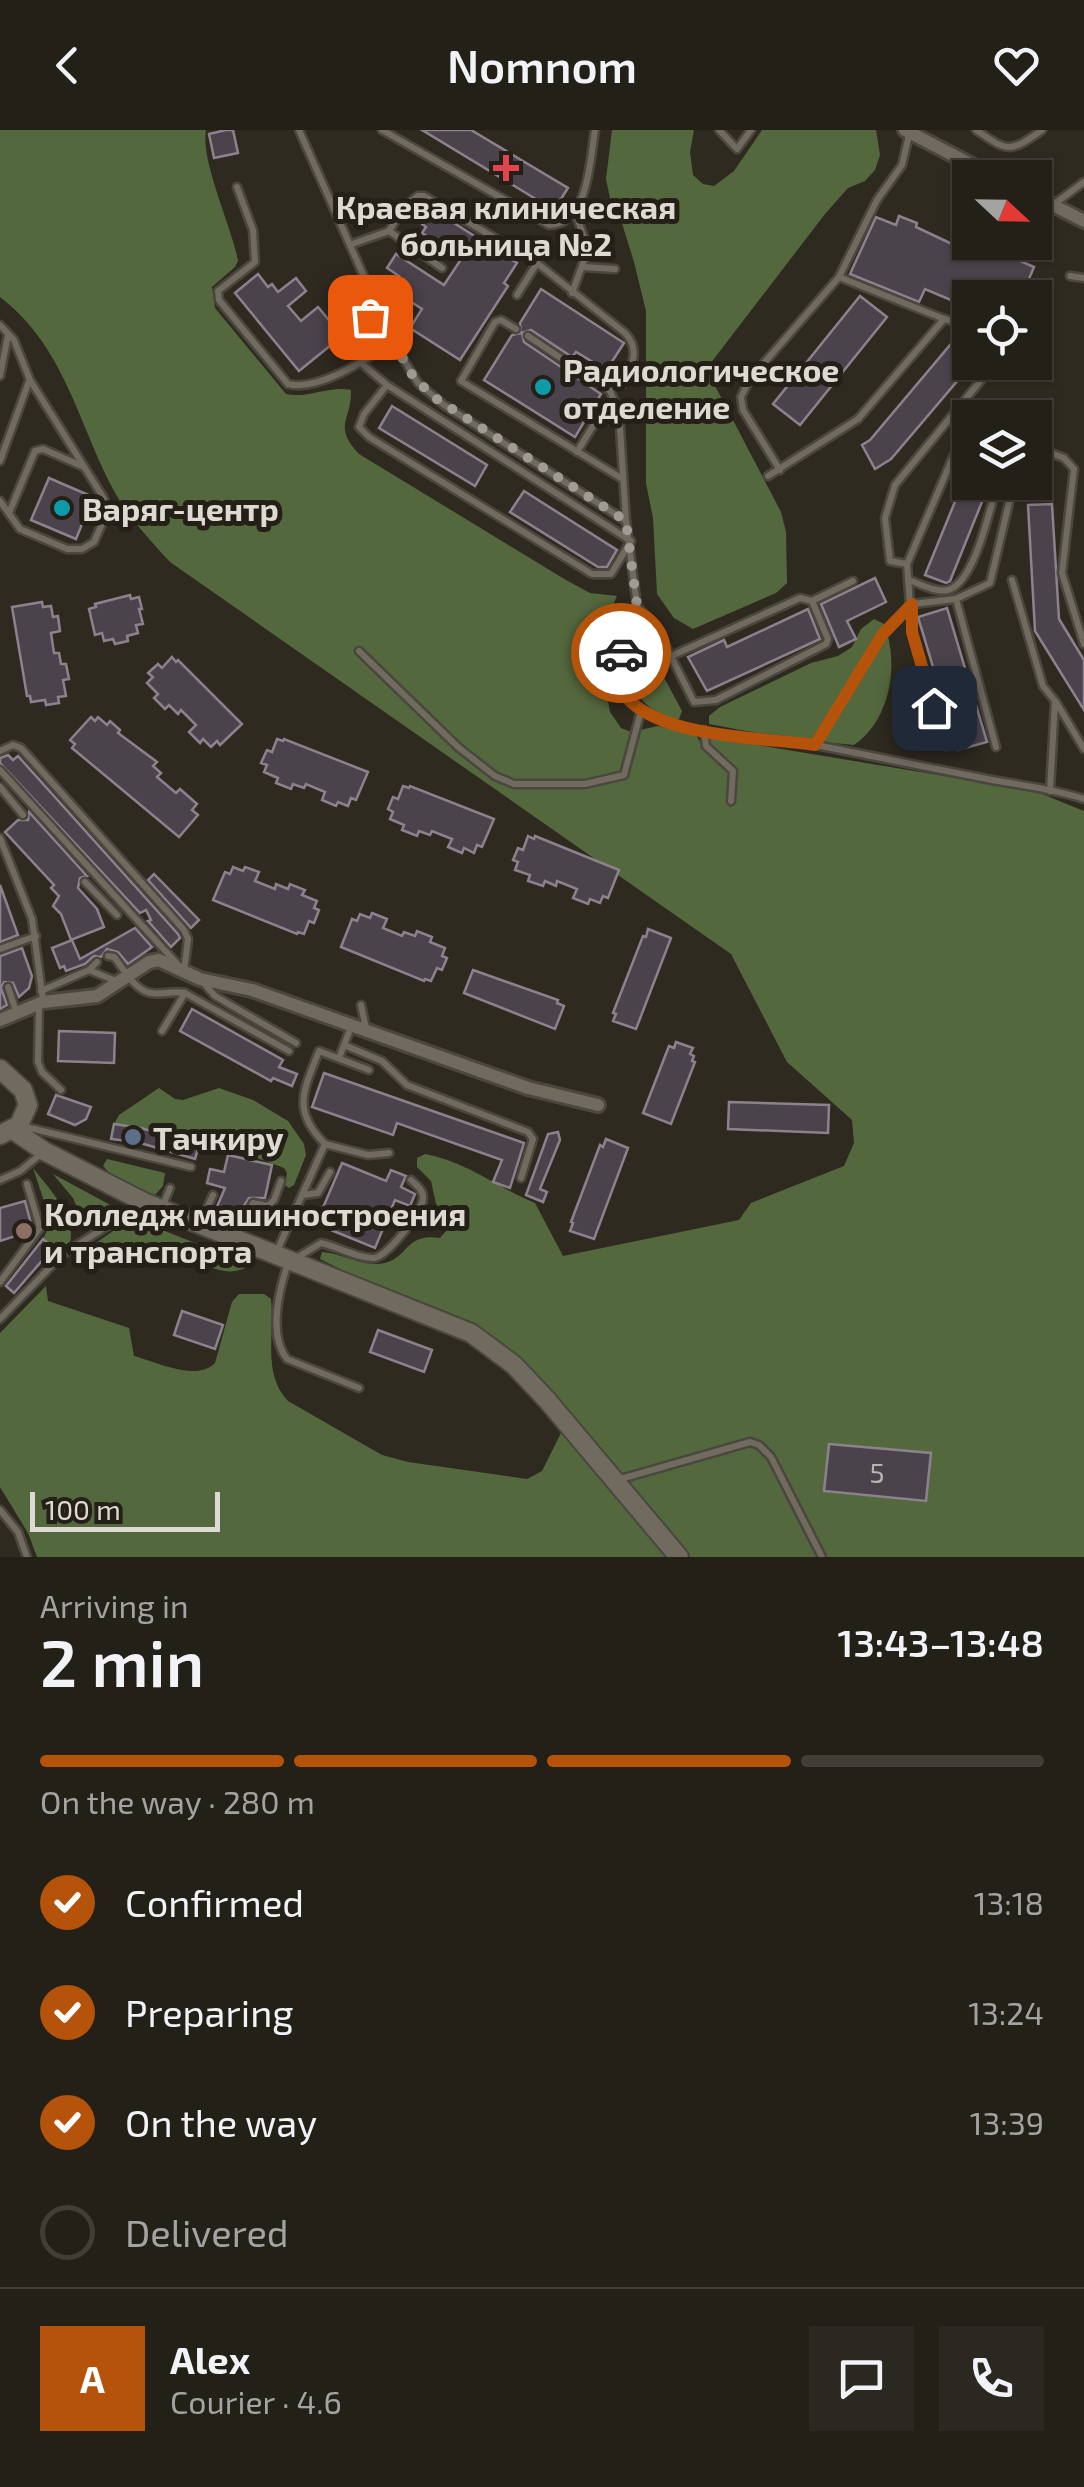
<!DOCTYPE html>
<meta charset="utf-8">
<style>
body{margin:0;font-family:"Exo 2",sans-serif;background:#2b2821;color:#f1f3f6;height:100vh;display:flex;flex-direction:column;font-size:38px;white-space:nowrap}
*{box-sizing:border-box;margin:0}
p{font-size:32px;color:#a3a3a2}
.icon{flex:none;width:55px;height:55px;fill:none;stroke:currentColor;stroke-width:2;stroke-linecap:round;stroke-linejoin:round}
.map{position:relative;height:1427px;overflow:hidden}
.details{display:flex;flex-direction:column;background:#232018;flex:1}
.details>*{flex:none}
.needle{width:65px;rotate:112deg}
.tools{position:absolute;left:952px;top:30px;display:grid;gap:20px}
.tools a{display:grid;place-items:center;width:100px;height:100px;border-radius:0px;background:#232018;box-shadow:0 2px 8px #0004,0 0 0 2px #403e37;font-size:50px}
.scale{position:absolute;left:30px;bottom:25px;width:190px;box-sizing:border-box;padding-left:10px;border:5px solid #dddad3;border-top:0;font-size:28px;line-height:35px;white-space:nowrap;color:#dddad3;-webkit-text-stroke:8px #252017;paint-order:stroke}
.pin{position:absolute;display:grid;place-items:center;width:85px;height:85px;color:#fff;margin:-42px;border-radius:20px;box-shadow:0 5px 15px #0006}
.courier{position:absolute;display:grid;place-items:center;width:100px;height:100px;margin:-50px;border:8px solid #b45309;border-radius:50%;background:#fff;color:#222;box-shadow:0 2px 12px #0007}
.head em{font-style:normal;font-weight:600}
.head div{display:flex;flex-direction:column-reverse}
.head{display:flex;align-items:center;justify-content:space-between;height:170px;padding:0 40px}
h1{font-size:65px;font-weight:600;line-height:75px}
.bar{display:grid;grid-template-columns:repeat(4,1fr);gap:15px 10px;align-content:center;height:120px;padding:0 40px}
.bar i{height:12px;border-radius:8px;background:#403e37}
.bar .active{background:#b45309}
.bar p{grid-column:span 4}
.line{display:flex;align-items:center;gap:25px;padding:0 40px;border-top:2px solid #403e37}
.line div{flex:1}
.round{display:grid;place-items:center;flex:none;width:105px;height:105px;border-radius:0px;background:#2b2821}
ol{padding:0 40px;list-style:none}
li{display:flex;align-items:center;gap:30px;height:110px}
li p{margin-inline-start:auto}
li .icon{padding:10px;border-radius:50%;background:#b45309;color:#fff;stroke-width:4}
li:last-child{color:#a3a3a2}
li i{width:55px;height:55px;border:5px solid #403e37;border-radius:50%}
header{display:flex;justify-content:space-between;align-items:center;height:130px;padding:0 40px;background:#232018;font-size:45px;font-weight:600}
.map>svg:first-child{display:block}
</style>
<header><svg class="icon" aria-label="back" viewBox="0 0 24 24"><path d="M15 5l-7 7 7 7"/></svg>Nomnom<svg class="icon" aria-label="heart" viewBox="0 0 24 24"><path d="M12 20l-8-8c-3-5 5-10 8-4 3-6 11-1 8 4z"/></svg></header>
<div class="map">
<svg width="1084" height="1427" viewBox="0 0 1084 1427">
<rect width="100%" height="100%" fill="#2f2a20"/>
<!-- forest -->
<g fill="#54683e">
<path d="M0,0H206C200,30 232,97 238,131L235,137L212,157L215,178L286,264C307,269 330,255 351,260C352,290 332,295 359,324L566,450L590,463L617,466L610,482L618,493C616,525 611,529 584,541L582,548L606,560L610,582L621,598L631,602L658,596L696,605L706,623L729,640V677L733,675L738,642C731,628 711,622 709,607L1011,657L1042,664L1084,681V1427H37L28,1403L0,1357V1203L46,1156L48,1171L129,1198L134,1226C156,1232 197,1252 215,1233L232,1172L239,1164H264L271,1169C275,1205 262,1243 288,1271L382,1325L408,1332L527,1349L542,1341L564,1297L513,1226L320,1129L322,1122C342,1123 364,1138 385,1133C409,1127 405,1103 440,1108L447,1100L446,1084L436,1074L431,1051L417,1037V1028L425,1024C467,1032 497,1057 535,1073L563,1126L739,1090L751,1073L844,1036L854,1013L852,990L787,932L731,824L170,432C149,409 128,387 113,359C77,290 64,216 0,167Z"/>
<path d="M612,0H694L690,22L693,45L703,54L714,56L734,41L762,0H876L880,25L875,40L865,51L848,58L825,84L710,234L712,250L781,382L786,402L787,453L776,463L693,499L674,488L657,464L653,388L646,353V181L634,132L621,90L611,73L606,49Z"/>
<path d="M874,489L884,494C900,534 890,591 854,615L785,608L709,594V586L720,577L811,533L838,526L852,517L861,499Z"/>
<path d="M640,528L660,540L682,581L679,589L675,590C650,580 637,572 631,545Z"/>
<path d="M159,958L175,969L183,970L219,958L253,970L288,991L304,1014L306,1025L294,1055L289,1058L285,1055L287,1043L284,1038L217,1013L114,994L119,985Z"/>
<path d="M107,1029L165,1043L163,1056L155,1065L117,1051L103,1036Z"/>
<path d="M33,1038C48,1058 77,1086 70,1113L53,1118L43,1109L51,1092Z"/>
<path d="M53,1044L114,1077V1083L86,1099L73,1068Z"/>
<path d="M132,1088L243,1132L245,1138C229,1146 214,1138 198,1133C159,1120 118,1119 77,1126Z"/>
</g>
<!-- building -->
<g fill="#4b434c" stroke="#8c828d" stroke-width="2.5">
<path d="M226,0H233L238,23L214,28L209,4Z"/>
<path d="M422,0H471L568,58L554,80Z"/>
<path d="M432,79L517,133L504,153L508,156L460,230L410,198L422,179L391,159L399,146L387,138L396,124L444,155L462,128L422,103L426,97L422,94Z"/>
<path d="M899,86L917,93L916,97L971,123L977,112L1034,137L1021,168H970V178L925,159L919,172L850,144L876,87L896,95Z"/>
<path d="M258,144L268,157L272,154L278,162L296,148L306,161L288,176L301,191L318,177L342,206L299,241L235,163Z"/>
<path d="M541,159L624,213L602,247L592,241L596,234L576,222L572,227L531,200L522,203L524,212L601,264L575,307L484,250L512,205L521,203L520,193Z"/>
<path d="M860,166L887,187L800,295L773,274Z"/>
<path d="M961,202L970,209V236L891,329L875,339L862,315L870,310Z"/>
<path d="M392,276L487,335L475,356L379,298Z"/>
<path d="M49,348L93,367L76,409L31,390Z"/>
<path d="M963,352H990L950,451L946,453L925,445Z"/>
<path d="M524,361L617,420L607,437H598L510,382Z"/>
<path d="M1052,374L1059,489L1084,530V580L1035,501L1028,375Z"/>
<path d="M875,448L886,472L847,491L856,509L839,517L821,474Z"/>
<path d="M130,465L131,469L139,467L142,479H139L143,494L136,495L138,503L127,506L128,511L115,514L113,509L104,511L102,503L95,505L89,479L96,477L95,474Z"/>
<path d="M42,472L43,477L51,476L53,487L58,486L60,501L51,503L54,523H59L61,534H66L69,549L63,550L66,566L58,567L59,573L46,575L45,570L31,572L30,566H27L12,477Z"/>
<path d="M947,478L987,612L958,620L918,487Z"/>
<path d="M808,479L820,509L707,561L688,527L724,510L727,517Z"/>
<path d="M172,527L176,532L178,530L242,594L220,615L217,611L211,617L203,609L200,613L189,602L196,595L181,580L178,584L169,575L165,579L154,568L158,564L147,553L153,547L148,543L158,534L162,538Z"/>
<path d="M91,587L95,591L98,587L107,595L110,591L120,600L118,603L157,632L153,636L161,643L157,647L176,663L180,659L197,674L192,680L198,685L179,707L72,618L75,614L70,610Z"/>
<path d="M277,609L283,611L284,609L368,642L356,670L351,668L348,676L338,672L336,676L322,670L325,662L306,654L304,658L293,654L291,659L276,653L278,648L264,642L267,635L261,633L267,620L272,622Z"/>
<path d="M8,625L13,630L18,626L178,804L180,808L171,817L148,791L151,790L146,780L140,783L0,633V628Z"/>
<path d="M403,656L409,658L410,656L494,689L482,717L477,715L474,723L464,718L462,723L448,717L452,709L432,701L430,705L419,701L417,706L402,700L404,695L390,689L393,682L388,679L393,667L398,669Z"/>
<path d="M29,682L87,746L80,748L78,758L97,779L104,797L71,810L61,784L53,776L59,766L51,758L54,755L5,702L18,690H28Z"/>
<path d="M528,706L534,709L535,706L619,740L608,768L603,766L600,773L590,769L588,774L573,768L577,759L557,751L556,756L545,751L543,756L528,751L530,745L515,740L518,732L513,730L518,718L523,720Z"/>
<path d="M233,737L243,741L245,737L259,742L255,751L275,759L276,754L288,759L290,754L305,760L302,765L317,771L314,778L319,780L314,793L309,791L304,804L298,802L297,804L213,770L225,742L230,744Z"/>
<path d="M154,744L199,790L191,798L148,750Z"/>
<path d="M0,755L18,805L0,812Z"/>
<path d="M372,783L387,789L383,798L402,806L404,802L415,806L417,801L432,807L430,812L445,818L442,826L447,828L442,840L437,838L431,851L425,849L424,851L341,817L352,789L357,791L360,784L370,788Z"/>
<path d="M135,798L152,817L128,834L118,822L107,819L101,827L94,826L85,834L66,841L64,836L60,838L52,818L72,810L80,829Z"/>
<path d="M648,799L671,808L636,899L613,891L616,884L613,883L643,806L646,807Z"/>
<path d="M22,818L32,846L29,858L19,867L13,853L4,852L1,858L7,875L0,879V826Z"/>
<path d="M473,840L558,870L557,873L564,876L555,899L464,863Z"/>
<path d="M192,879L283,930L279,937L297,944L292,956L273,948L271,951L180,901Z"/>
<path d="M59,901L115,903L114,933L58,931Z"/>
<path d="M676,912L693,918L690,924L694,926L692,931L695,932L671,994L643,983L669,916L674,918Z"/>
<path d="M324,943L524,1013L510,1058L493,1052L502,1030L397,993L393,1005L312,977Z"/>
<path d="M56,965L91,977L86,989L75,995L48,984Z"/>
<path d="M729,972L829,975L828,1003L728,999Z"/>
<path d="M114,994L141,998L199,1015L195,1029L137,1012L111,1009Z"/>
<path d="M558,1002L560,1010L540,1059L547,1062L543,1072L526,1065L548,1004Z"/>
<path d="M606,1009L628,1018L594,1109L570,1101L573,1093L571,1092L600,1015L603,1017Z"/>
<path d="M228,1025L272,1035L265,1068H249L232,1094L213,1086L225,1058L207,1053L210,1039L224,1042Z"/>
<path d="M342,1033L386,1051L391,1040L406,1046L401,1057L415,1064L410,1076L395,1070L375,1118L316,1094Z"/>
<path d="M25,1071L32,1097L28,1102L0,1111V1078Z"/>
<path d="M43,1109L53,1118L14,1163L6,1156Z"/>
<path d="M182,1181L223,1195L215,1219L174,1205Z"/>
<path d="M378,1200L432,1220L424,1242L370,1222Z"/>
<path d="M829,1314L931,1323L926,1371L824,1361Z"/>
</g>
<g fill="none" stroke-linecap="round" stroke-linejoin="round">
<defs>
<g id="service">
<path d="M299,0L393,212L418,253L444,275L626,391L637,476L656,497L694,572L716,570L826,514L828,509L812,471L800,468L669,527"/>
<path d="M382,0L549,95C589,94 590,29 595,0"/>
<path d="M719,0L737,19L751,0"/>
<path d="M976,0C1008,22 1010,23 1042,0"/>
<path d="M909,5L902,35L877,70L839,147L944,189L970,195"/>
<path d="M237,57L253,100L255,132L218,161L219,170L288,254C319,262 368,228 393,212"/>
<path d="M1053,75L1084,52"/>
<path d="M420,83L429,69"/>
<path d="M389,101L442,138"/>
<path d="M352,114L389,101L405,76L418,66H424L537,133L625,203C641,220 632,236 622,255"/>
<path d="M583,137L615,139"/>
<path d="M1070,146L1084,148"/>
<path d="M348,156L366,183L388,202"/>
<path d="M572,163L588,120L575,81"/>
<path d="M517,165L537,133"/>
<path d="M0,195L14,210L30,250L103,367L108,380L94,412L82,419H67L20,399L0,371"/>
<path d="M516,199L501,190L495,192L461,251L621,348"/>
<path d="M528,206L610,261L619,282L626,391"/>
<path d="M361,233L387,255L631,411L611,444H592L369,307L359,297L364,284L387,255"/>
<path d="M0,246L8,205"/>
<path d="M1035,317L1064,328L1074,339L1062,443L1084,514"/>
<path d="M577,322L596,291"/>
<path d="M0,331L29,251"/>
<path d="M780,340L743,280L741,267L750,249L839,147"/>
<path d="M768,346L858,289L944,189"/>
<path d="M9,383L35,321L43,319L84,337"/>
<path d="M907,434L890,431L885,388L895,355L996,232"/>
<path d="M909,450C920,454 937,463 948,460C975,453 990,377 998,352"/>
<path d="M1012,450L1043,556L1055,571L1050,661"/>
<path d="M956,469L996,617"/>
<path d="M812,471L853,451"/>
<path d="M637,476C625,500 606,545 627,569C660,607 768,607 816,615C873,626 930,638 987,649C1019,655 1054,659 1084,669"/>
<path d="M359,521L458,617L495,646L514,654H585L624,645L641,581"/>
<path d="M1056,572L1084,619"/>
<path d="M704,600L706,616L733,641L731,671"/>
<path d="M815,615L882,505L912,474L956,469L990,453L1014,352"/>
<path d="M945,616L912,502L907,434L963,304L970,299"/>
<path d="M0,621L13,615L21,618L184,800L188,809L184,841"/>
<path d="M0,640L180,837"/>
<path d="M0,657L23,685"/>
<path d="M0,708L32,789L43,870"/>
<path d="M85,752L117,785"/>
<path d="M0,819L36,806"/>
<path d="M108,826L114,827C124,839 134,860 151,863C163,865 173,860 185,863L289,921"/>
<path d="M89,840L116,851"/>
<path d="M201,850L215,866L296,913"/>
<path d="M8,857L16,881"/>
<path d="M41,861L89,840L97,832"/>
<path d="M39,874L38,932L42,942L61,960"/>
<path d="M361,875L366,898"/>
<path d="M162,901L185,863"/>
<path d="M344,915L382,931L407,955L528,1002L533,1009L521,1048"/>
<path d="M339,928L351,897"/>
<path d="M22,996L191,1037"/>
<path d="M325,1014L368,1025L389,1023"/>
<path d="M0,1050L20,1041L41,1024"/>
<path d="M303,1065L318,1063L330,1042"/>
<path d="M163,1075L170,1058"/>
<path d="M201,1091L213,1065"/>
<path d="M237,1105L253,1073L268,1076L274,1070L281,1051"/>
<path d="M277,1121L325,1014C291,980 304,960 319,921L369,940"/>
<path d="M0,1152L40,1098L27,1054"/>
<path d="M0,1189L63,1124L142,1074"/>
<path d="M359,1258L287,1229C268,1205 279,1160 288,1133L321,1113C336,1116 359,1129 374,1128C387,1127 421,1083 423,1069C424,1060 417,1056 411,1050"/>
<path d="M617,1350L750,1312L759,1315L771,1327L822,1427"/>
<path d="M0,1380L18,1402L27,1427"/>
</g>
<g id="minor">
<path d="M905,0L997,48"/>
<path d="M1035,66L1084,91"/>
<path d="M0,890L43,872L97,866L149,832L159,830L200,849L252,860L528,958L598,975"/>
</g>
<g id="secondary">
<path d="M0,939L23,960L28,975L19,995L0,1005"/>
<path d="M13,1000L44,1021L144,1072L471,1203L514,1235L547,1270L679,1427"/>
</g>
</defs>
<!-- service casing -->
<use href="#service" stroke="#4a473e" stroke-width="11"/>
<!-- minor casing -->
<use href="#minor" stroke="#4a473e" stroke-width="18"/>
<!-- secondary casing -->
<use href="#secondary" stroke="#4a473e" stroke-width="22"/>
<!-- service -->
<use href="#service" stroke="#706a5f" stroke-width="6"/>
<!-- minor -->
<use href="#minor" stroke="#706a5f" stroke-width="12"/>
<!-- secondary -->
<use href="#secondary" stroke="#706a5f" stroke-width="18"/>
</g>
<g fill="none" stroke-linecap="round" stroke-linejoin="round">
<!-- done -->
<path stroke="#a09c94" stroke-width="10" stroke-dasharray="0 18" d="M370,187L389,202L410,242L432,266L626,391L637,476L626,501L621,523"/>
<!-- route -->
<path stroke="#b45309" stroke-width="12" d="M621,523L620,558C648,609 763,607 815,615L882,505L912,474V502L934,578"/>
</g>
<!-- markers -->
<path fill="#e0444e" stroke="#252017" stroke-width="4" d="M501 23h10v10h10v10h-10v10h-10v-10h-10v-10h10z"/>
<g fill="#0f9aa8" stroke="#252017" stroke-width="4">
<circle cx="543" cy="257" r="10"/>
<circle cx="62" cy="378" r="10"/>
</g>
<circle fill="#5c6f8a" stroke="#252017" stroke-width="4" cx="133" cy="1007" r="10"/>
<circle fill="#8d6e63" stroke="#252017" stroke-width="4" cx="24" cy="1101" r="10"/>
<g text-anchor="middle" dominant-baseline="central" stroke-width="10" stroke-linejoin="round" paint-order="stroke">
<!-- number labels -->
<g font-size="28" fill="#b8b4b1">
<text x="877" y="1342">5</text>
</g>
<!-- poi labels -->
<g font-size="32" font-weight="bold" fill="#dddad3" stroke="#252017" text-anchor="start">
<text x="506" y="76" text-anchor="middle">Краевая клиническая<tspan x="506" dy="37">больница №2</tspan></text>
<text x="563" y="239">Радиологическое<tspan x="563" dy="37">отделение</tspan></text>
<text x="82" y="378">Варяг-центр</text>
<text x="153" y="1007">Тачкиру</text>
<text x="44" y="1083">Колледж машиностроения<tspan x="44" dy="37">и транспорта</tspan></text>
</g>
</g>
</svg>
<div class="tools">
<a><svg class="needle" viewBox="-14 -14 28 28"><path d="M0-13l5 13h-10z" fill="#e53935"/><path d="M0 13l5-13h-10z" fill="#a3a3a2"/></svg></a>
<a><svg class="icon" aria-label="locate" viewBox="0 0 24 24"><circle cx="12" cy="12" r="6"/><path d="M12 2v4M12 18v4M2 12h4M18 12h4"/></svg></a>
<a><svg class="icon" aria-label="layers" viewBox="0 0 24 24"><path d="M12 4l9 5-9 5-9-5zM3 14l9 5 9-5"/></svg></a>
</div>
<div class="scale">100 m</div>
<div class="pin" style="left:370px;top:187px;background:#ea580c"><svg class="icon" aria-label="bag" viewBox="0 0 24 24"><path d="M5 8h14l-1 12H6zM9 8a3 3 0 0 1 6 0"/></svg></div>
<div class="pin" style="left:934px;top:578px;background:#1f2937"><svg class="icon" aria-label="home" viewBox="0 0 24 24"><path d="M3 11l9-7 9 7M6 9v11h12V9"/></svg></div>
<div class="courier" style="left:621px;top:523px"><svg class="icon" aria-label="car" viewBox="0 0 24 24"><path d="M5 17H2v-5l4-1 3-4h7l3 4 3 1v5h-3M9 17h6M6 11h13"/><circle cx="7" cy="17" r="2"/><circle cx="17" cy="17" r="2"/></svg></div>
</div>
<section class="details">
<div class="head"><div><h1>2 min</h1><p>Arriving in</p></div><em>13:43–13:48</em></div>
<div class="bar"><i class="active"></i><i class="active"></i><i class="active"></i><i></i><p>On the way · 280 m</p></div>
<ol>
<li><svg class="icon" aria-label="check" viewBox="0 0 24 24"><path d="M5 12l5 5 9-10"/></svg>Confirmed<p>13:18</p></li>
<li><svg class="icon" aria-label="check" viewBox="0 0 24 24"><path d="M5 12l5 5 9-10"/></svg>Preparing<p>13:24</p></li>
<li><svg class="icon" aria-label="check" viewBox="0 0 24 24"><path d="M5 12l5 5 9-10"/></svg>On the way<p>13:39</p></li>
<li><i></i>Delivered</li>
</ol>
<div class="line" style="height:180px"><b class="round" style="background:#b45309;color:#fff">A</b><div><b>Alex</b><p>Courier · 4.6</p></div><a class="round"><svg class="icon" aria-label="chat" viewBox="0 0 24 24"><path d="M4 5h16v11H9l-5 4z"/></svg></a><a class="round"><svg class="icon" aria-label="phone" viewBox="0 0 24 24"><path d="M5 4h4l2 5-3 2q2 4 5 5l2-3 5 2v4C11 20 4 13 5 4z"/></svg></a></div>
</section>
